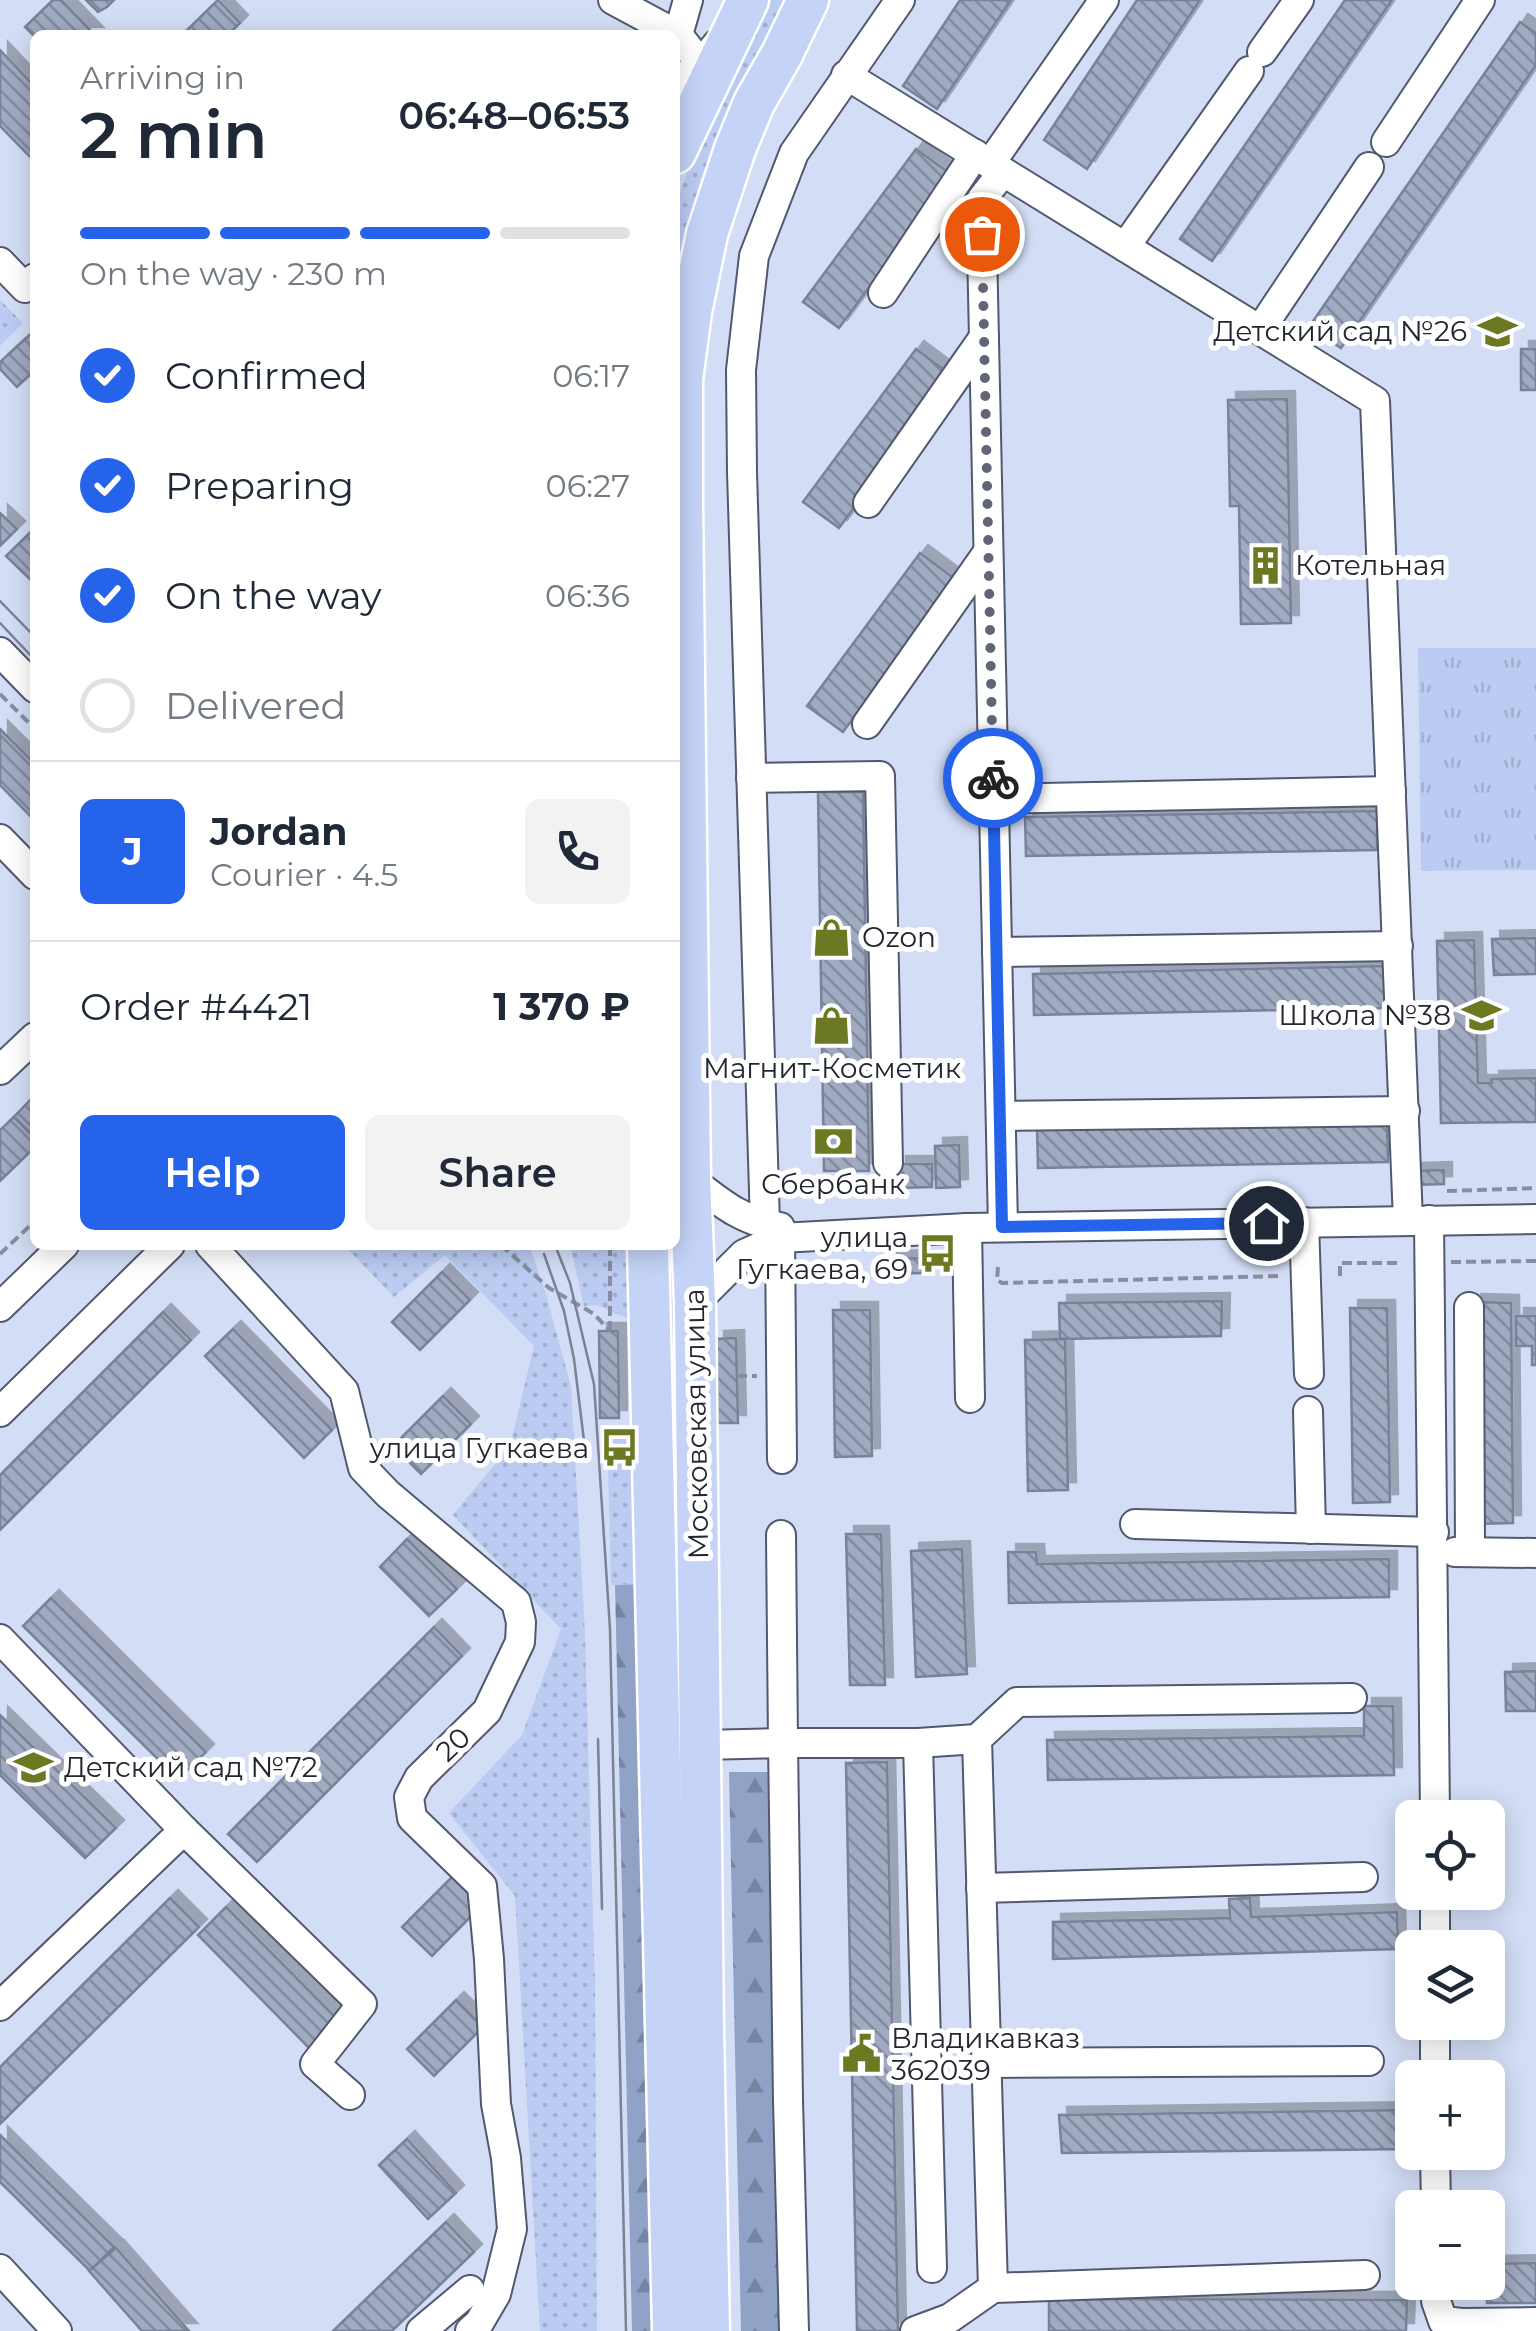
<!DOCTYPE html>
<meta charset="utf-8">
<style>
body{margin:0;font-family:Montserrat,sans-serif;background:#f2f2f3;color:#1f2937;height:100vh;display:flex;flex-direction:column;font-size:38px;white-space:nowrap}
*{box-sizing:border-box;margin:0}
p{font-size:32px;color:#747a83}
.icon{flex:none;width:55px;height:55px;fill:none;stroke:currentColor;stroke-width:2;stroke-linecap:round;stroke-linejoin:round}
.map{position:relative;flex:1;overflow:hidden}
.drawer{position:absolute;left:30px;top:30px;width:650px;height:1220px;display:flex;flex-direction:column;background:#fff;border-radius:15px;box-shadow:0 5px 25px #0003}
.drawer>*{flex:none}
.controls{position:absolute;left:1395px;top:1800px;display:grid;gap:20px}
.controls a{display:grid;place-items:center;width:110px;height:110px;border-radius:15px;background:#fff;box-shadow:0 5px 25px #0003;font-size:50px}
.pin{position:absolute;display:grid;place-items:center;width:85px;height:85px;color:#fff;margin:-42px;border:5px solid #fff;border-radius:50%;box-shadow:0 2px 10px #0007}
.courier{position:absolute;display:grid;place-items:center;width:100px;height:100px;margin:-50px;border:8px solid #2563eb;border-radius:50%;background:#fff;color:#222;box-shadow:0 2px 12px #0007}
.headline em{font-style:normal;font-weight:600}
.headline div{display:flex;flex-direction:column-reverse}
.headline{display:flex;align-items:center;justify-content:space-between;height:170px;padding:0 50px}
h1{font-size:65px;font-weight:600;line-height:75px}
.bar{display:grid;grid-template-columns:repeat(4,1fr);gap:15px 10px;align-content:center;height:120px;padding:0 50px}
.bar i{height:12px;border-radius:8px;background:#e0e1e3}
.bar .on{background:#2563eb}
.bar p{grid-column:span 4}
.line{display:flex;align-items:center;gap:25px;padding:0 50px;border-top:2px solid #e0e1e3}
.line div{flex:1}
.round{display:grid;place-items:center;flex:none;width:105px;height:105px;border-radius:15px;background:#f2f2f3}
ol{padding:0 50px;list-style:none}
li{display:flex;align-items:center;gap:30px;height:110px}
li p{margin-inline-start:auto}
li .icon{padding:10px;border-radius:50%;background:#2563eb;color:#fff;stroke-width:4}
li:last-child{color:#747a83}
li i{width:55px;height:55px;border:5px solid #e0e1e3;border-radius:50%}
.cta{display:flex;gap:20px;margin-top:auto;padding:20px 50px}
.cta a{flex:1;height:115px;border-radius:15px;background:#2563eb;color:#fff;font-size:40px;font-weight:600;line-height:115px;text-align:center}
.cta a+a{background:#f2f2f3;color:#1f2937}
.map>svg:first-child{display:block}
</style>
<div class="map">
<svg width="1536" height="2331" viewBox="0 0 1536 2331">
<defs>
<pattern id="grass-dots" width="8" height="8" patternUnits="userSpaceOnUse" patternTransform="scale(2.5)"><rect width="8" height="8" fill="#bbcbf1"/><path d="M2 2h.1M6 6h.1" fill="none" stroke="#a0aecf" stroke-width="1.8" stroke-linecap="round"/></pattern>
<pattern id="forest-firs" width="22" height="20" patternUnits="userSpaceOnUse" patternTransform="scale(2.5)"><rect width="22" height="20" fill="#91a2c7"/><path d="M5 1l3.5 6h-7zM16 11l3.5 6h-7z" fill="#7684a2"/></pattern>
<pattern id="park-tufts" width="24" height="20" patternUnits="userSpaceOnUse" patternTransform="scale(2.5)"><rect width="24" height="20" fill="#bbcbf1"/><path d="M3 7l-1-3M5 7V3M7 7l1-3M15 17l-1-3M17 17v-4M19 17l1-3" fill="none" stroke="#a0aecf"/></pattern>
<pattern id="building-back-hatch" width="6" height="6" patternUnits="userSpaceOnUse" patternTransform="scale(2.5)"><rect width="6" height="6" fill="#a0aac1"/><path d="M-1 5l2 2M0 0l6 6M5-1l2 2" fill="none" stroke="#828a9d"/></pattern>
<filter id="shadow"><feDropShadow dx="8" dy="-8" stdDeviation="0" flood-color="#0004"/></filter>
</defs>
<rect width="100%" height="100%" fill="#d3def6"/>
<!-- grass -->
<g fill="url(#grass-dots)">
<path d="M770,0H798L675,308V209L691,159L758,19Z"/>
<path d="M0,300L23,323L0,346Z"/>
<path d="M344,1245H529L546,1294L571,1387L585,1634L595,1987L597,2331H540L515,1896L449,1813L522,1735L561,1629L453,1515L510,1446L534,1346L445,1255L394,1297Z"/>
<path d="M570,1245H630L631,1320L597,1305L584,1306Z"/>
<path d="M663,1245H675L689,1706L674,1704Z"/>
<path d="M644,1429L647,1584L611,1585L607,1430Z"/>
</g>
<!-- forest -->
<g fill="url(#forest-firs)">
<path d="M647,1584L664,2331H632L615,1585Z"/>
<path d="M729,1772H776L787,2331H741Z"/>
</g>
<!-- park -->
<path fill="url(#park-tufts)" d="M1418,648H1536V870L1421,871Z"/>
<!-- building -->
<g fill="url(#building-back-hatch)" stroke="#788298" stroke-width="2.5" filter="url(#shadow)">
<path d="M53,0H61L95,35H35V37L25,27Z"/>
<path d="M86,0H114L107,7L98,12Z"/>
<path d="M218,0L240,23L228,35H182Z"/>
<path d="M960,0H1011L937,109L903,86Z"/>
<path d="M1137,0H1200L1087,169L1044,140Z"/>
<path d="M1345,0H1392L1212,261L1180,239Z"/>
<path d="M1520,22L1536,33V65L1341,348L1309,327Z"/>
<path d="M0,50L35,87V162L0,126Z"/>
<path d="M916,149L952,175L839,328L803,302Z"/>
<path d="M35,330V370L17,387L0,369V362Z"/>
<path d="M916,349L951,375L839,528L803,502Z"/>
<rect x="1521" y="349" width="15" height="41"/>
<path d="M1287,399L1291,623L1241,624L1239,506H1230L1228,400Z"/>
<path d="M0,513L17,529L0,546Z"/>
<path d="M35,528V584L6,556Z"/>
<path d="M920,553L955,579L843,732L807,706Z"/>
<path d="M0,729L35,764V821L0,785Z"/>
<path d="M818,792H863L869,1171H824Z"/>
<path d="M1377,811V850L1026,856L1025,817Z"/>
<path d="M1536,938V974L1494,975L1492,939Z"/>
<path d="M1474,940L1478,1083H1492L1491,1079L1536,1078V1122L1441,1123L1437,941Z"/>
<path d="M1384,966L1385,1008L1034,1015L1033,974Z"/>
<path d="M35,1095V1138L14,1117Z"/>
<path d="M14,1117L35,1138V1147L0,1181V1130Z"/>
<path d="M1387,1123L1388,1162L1038,1168L1037,1128Z"/>
<path d="M959,1145L960,1187L936,1188L935,1146Z"/>
<path d="M898,1164H932V1187L898,1188Z"/>
<path d="M1444,1170V1184L1414,1185L1413,1171Z"/>
<path d="M922,1258V1273L890,1274L889,1259Z"/>
<path d="M442,1272L470,1300L420,1350L392,1322Z"/>
<path d="M1222,1301L1221,1336L1060,1339L1059,1303Z"/>
<path d="M1473,1302L1511,1303L1513,1523L1476,1524Z"/>
<path d="M1350,1308H1387L1390,1502L1353,1503Z"/>
<path d="M833,1310H870L872,1456L835,1457Z"/>
<path d="M163,1312L191,1340L0,1530V1475Z"/>
<path d="M1516,1316H1536V1365H1532V1346H1516Z"/>
<path d="M233,1329L332,1430L304,1458L205,1356Z"/>
<path d="M599,1331H618L619,1418H600Z"/>
<path d="M736,1338L738,1423H718L716,1339Z"/>
<path d="M1065,1339L1068,1490L1028,1491L1025,1340Z"/>
<path d="M443,1396L471,1424L421,1474L393,1446Z"/>
<path d="M846,1534H881L885,1685H850Z"/>
<path d="M407,1539L457,1589L429,1616L380,1567Z"/>
<path d="M962,1549L967,1674L916,1677L911,1551Z"/>
<path d="M1008,1552H1036L1037,1564L1389,1559V1597L1009,1603Z"/>
<path d="M51,1598L206,1752L178,1779L23,1626Z"/>
<path d="M434,1627L462,1656L257,1862L228,1834Z"/>
<path d="M1536,1671V1711H1506L1505,1672Z"/>
<path d="M1364,1706H1393L1394,1775L1048,1780L1047,1740L1364,1736Z"/>
<path d="M0,1715L116,1828L85,1858L0,1775Z"/>
<path d="M887,1762L898,2331H857L846,1763Z"/>
<path d="M453,1876L482,1905L432,1956L402,1927Z"/>
<path d="M170,1898L199,1927L0,2124V2067Z"/>
<path d="M1250,1898L1251,1917L1397,1912L1398,1949L1053,1959V1922L1230,1918L1229,1899Z"/>
<path d="M226,1907L341,2023L312,2051L198,1935Z"/>
<path d="M456,2000L483,2027L434,2076L407,2049Z"/>
<path d="M1409,2110L1410,2149L1062,2153L1059,2115Z"/>
<path d="M0,2135L114,2247L90,2271L0,2182Z"/>
<path d="M407,2139L456,2193L428,2219L379,2165Z"/>
<path d="M446,2222L474,2252L392,2331H333Z"/>
<path d="M116,2248L189,2331H142L89,2271Z"/>
<path d="M1536,2263V2303H1487L1488,2264Z"/>
<path d="M1049,2299L1407,2300L1406,2331H1049Z"/>
</g>
<g fill="none" stroke-linecap="round" stroke-linejoin="round">
<defs>
<g id="minor">
<path d="M613,0L678,35"/>
<path d="M688,0L678,35L701,64"/>
<path d="M1262,52L1299,0"/>
<path d="M846,75L1375,401L1408,1221"/>
<path d="M675,83L701,64L717,44"/>
<path d="M1386,142L1480,0"/>
<path d="M990,164L1104,0"/>
<path d="M1125,247L1249,71"/>
<path d="M0,262L25,288L35,278"/>
<path d="M883,293L975,154"/>
<path d="M1260,330L1369,167"/>
<path d="M868,503L984,337"/>
<path d="M0,652L35,688"/>
<path d="M867,724L988,552"/>
<path d="M751,778L880,776L888,1163"/>
<path d="M994,799L1391,791"/>
<path d="M0,839L35,875"/>
<path d="M997,952L1398,946"/>
<path d="M0,1070L35,1037"/>
<path d="M1001,1116L1405,1111"/>
<path d="M690,1179C720,1202 741,1221 780,1227"/>
<path d="M1429,1220L1435,1818"/>
<path d="M1304,1222L1309,1374"/>
<path d="M765,1224L742,472L741,370L754,256L794,153L900,0"/>
<path d="M1003,1227L981,200L1003,172"/>
<path d="M967,1228L970,1398"/>
<path d="M780,1238L782,1459"/>
<path d="M210,1245L344,1391L363,1468L388,1494L516,1602L521,1622L520,1642L487,1711L419,1778L409,1797L412,1818L482,1886L489,1959L496,2104L506,2158L512,2229L496,2294L479,2323L470,2331"/>
<path d="M695,1303L744,1254L780,1238L967,1228L1536,1219"/>
<path d="M0,1307L64,1245"/>
<path d="M1469,1307L1470,1552"/>
<path d="M1308,1411L1311,1529"/>
<path d="M0,1412L170,1245"/>
<path d="M1135,1524L1434,1532"/>
<path d="M781,1535L783,1743H918L932,2268"/>
<path d="M1455,1552L1536,1553"/>
<path d="M0,1639L184,1830L0,2006"/>
<path d="M977,1739L1017,1702L1352,1698"/>
<path d="M918,1743L977,1739L993,2288L1365,2275"/>
<path d="M660,1746L783,1743L788,2100L794,2331"/>
<path d="M184,1830L362,2004L315,2064L350,2095"/>
<path d="M981,1888L1363,1877"/>
<path d="M1435,1892V1948"/>
<path d="M1435,2022V2078"/>
<path d="M986,2063L1369,2061"/>
<path d="M1435,2152L1436,2208"/>
<path d="M0,2269L57,2331"/>
<path d="M1436,2282V2301L1443,2321L1462,2323L1536,2322"/>
<path d="M421,2331L470,2290"/>
<path d="M915,2331L950,2318L993,2288"/>
</g>
<g id="highway">
<path d="M675,153L748,0"/>
<path d="M648,1245L673,2331"/>
<path d="M709,2331L703,2029L695,1303L690,1179L682,502V379L691,312L707,234L735,149L754,103L782,54L808,0"/>
</g>
</defs>
<!-- minor casing -->
<use href="#minor" stroke="#50596d" stroke-width="32"/>
<!-- highway casing -->
<use href="#highway" stroke="#fff" stroke-width="45"/>
<!-- path -->
<g stroke="#868ea0" stroke-width="4" stroke-dasharray="10 5" stroke-linecap="butt">
<path d="M0,694L35,729"/>
<path d="M1447,1191L1536,1188"/>
<path d="M501,1245L549,1288L594,1314L610,1331"/>
<path d="M0,1254L35,1221"/>
<path d="M1451,1262L1536,1261"/>
<path d="M998,1267L997,1280L1002,1283L1283,1276"/>
<path d="M1340,1276V1263H1402"/>
<path d="M610,1331V1245"/>
<path d="M737,1376H757"/>
</g>
<!-- minor -->
<use href="#minor" stroke="#fff" stroke-width="28"/>
<!-- highway -->
<use href="#highway" stroke="#c4d3f6" stroke-width="40"/>
<!-- tram -->
<g stroke="#7b8293" stroke-width="2.5">
<path d="M0,601L35,637"/>
<path d="M0,623L35,660"/>
<path d="M555,1245L570,1283L594,1384L610,1629L626,2331"/>
<path d="M544,1254L564,1311L574,1359L585,1449"/>
<path d="M598,1739L602,1909"/>
</g>
</g>
<g fill="none" stroke-linecap="round" stroke-linejoin="round">
<!-- done -->
<path stroke="#606675" stroke-width="10" stroke-dasharray="0 18" d="M982,234L993,778"/>
<!-- route -->
<path stroke="#2563eb" stroke-width="12" d="M993,778L1002,1227L1266,1223"/>
</g>
<!-- icons -->
<defs>
<symbol id="school-bare" viewBox="-9 -9 18 18"><path d="M0-5L7-2L0 1L-7-2ZM-4 1L0 2.5L4 1V4Q0 6-4 4Z" fill="#6d7823" stroke="#fff" stroke-width="2.5" paint-order="stroke"/></symbol>
<symbol id="building-bare" viewBox="-9 -9 18 18"><path d="M-4-6H4V6H1V3H-1V6H-4ZM-2.5-4.3h1.7v1.8h-1.7ZM.8-4.3h1.7v1.8H.8ZM-2.5-1h1.7V.8h-1.7ZM.8-1h1.7V.8H.8Z" fill="#6d7823" stroke="#fff" stroke-width="2.5" paint-order="stroke"/></symbol>
<symbol id="shop-bare" viewBox="-9 -9 18 18"><path d="M-5-2.5h2.3a2.7 3.5 0 0 1 5.4 0H5L5.5 6h-11ZM-1.5-2.5h3a1.5 2.3 0 0 0-3 0Z" fill="#6d7823" stroke="#fff" stroke-width="2.5" paint-order="stroke"/></symbol>
<symbol id="bank-bare" viewBox="-9 -9 18 18"><path d="M-6-4H6V4H-6ZM0-2.3a2.3 2.3 0 1 0 0 4.6a2.3 2.3 0 1 0 0-4.6Z" fill="#6d7823" stroke="#fff" stroke-width="2.5" paint-order="stroke"/></symbol>
<symbol id="bus-bare" viewBox="-9 -9 18 18"><path d="M-5-6H5V4H4V6H2V4H-2V6H-4V4H-5ZM-3.5-4V0h7V-4ZM-3.5 1.2v1.5H-2V1.2ZM2 1.2v1.5H3.5V1.2Z" fill="#6d7823" stroke="#fff" stroke-width="2.5" paint-order="stroke"/></symbol>
<symbol id="civic-bare" viewBox="-9 -9 18 18"><path d="M-.6-6.5H3V-4.5H.6V-3L4-1V1h2V6H-6V1h2V-1L-.6-3ZM-1.2 2.5V6h2.4V2.5Z" fill="#6d7823" stroke="#fff" stroke-width="2.5" paint-order="stroke"/></symbol>
</defs>
<g fill-rule="evenodd">
<use href="#school-bare" x="1470" y="304" width="55" height="55"/>
<use href="#building-bare" x="1238" y="538" width="55" height="55"/>
<use href="#shop-bare" x="804" y="910" width="55" height="55"/>
<use href="#school-bare" x="1454" y="988" width="55" height="55"/>
<use href="#shop-bare" x="804" y="998" width="55" height="55"/>
<use href="#bank-bare" x="806" y="1114" width="55" height="55"/>
<use href="#bus-bare" x="910" y="1226" width="55" height="55"/>
<use href="#bus-bare" x="592" y="1420" width="55" height="55"/>
<use href="#school-bare" x="6" y="1740" width="55" height="55"/>
<use href="#civic-bare" x="834" y="2026" width="55" height="55"/>
</g>
<g text-anchor="middle" dominant-baseline="central" stroke-width="10" stroke-linejoin="round" paint-order="stroke">
<!-- poi labels -->
<g font-size="28" fill="#22262f" stroke="#fff" text-anchor="end">
<text x="1467" y="331">Детский сад №26</text>
<text x="1295" y="565" text-anchor="start">Котельная</text>
<text x="862" y="937" text-anchor="start">Ozon</text>
<text x="1451" y="1015">Школа №38</text>
<text x="832" y="1068" text-anchor="middle">Магнит-Косметик</text>
<text x="833" y="1184" text-anchor="middle">Сбербанк</text>
<text x="908" y="1237">улица<tspan x="908" dy="32">Гугкаева, 69</tspan></text>
<text x="589" y="1448">улица Гугкаева</text>
<text x="64" y="1767" text-anchor="start">Детский сад №72</text>
<text x="891" y="2038" text-anchor="start">Владикавказ<tspan x="891" dy="32">362039</tspan></text>
</g>
<!-- street labels -->
<g font-size="28" fill="#22262f" stroke="#fff">
<text transform="translate(696 1424) rotate(-91)">Московская улица</text>
<text transform="translate(453 1744) rotate(-44)">20</text>
</g>
</g>
</svg>
<div class="controls">
<a><svg class="icon" aria-label="locate" viewBox="0 0 24 24"><circle cx="12" cy="12" r="6"/><path d="M12 2v4M12 18v4M2 12h4M18 12h4"/></svg></a>
<a><svg class="icon" aria-label="layers" viewBox="0 0 24 24"><path d="M12 4l9 5-9 5-9-5zM3 14l9 5 9-5"/></svg></a>
<a>+</a>
<a>−</a>
</div>
<div class="pin" style="left:982px;top:234px;background:#ea580c"><svg class="icon" aria-label="bag" viewBox="0 0 24 24"><path d="M5 8h14l-1 12H6zM9 8a3 3 0 0 1 6 0"/></svg></div>
<div class="pin" style="left:1266px;top:1223px;background:#1f2937"><svg class="icon" aria-label="home" viewBox="0 0 24 24"><path d="M3 11l9-7 9 7M6 9v11h12V9"/></svg></div>
<div class="courier" style="left:993px;top:778px"><svg class="icon" aria-label="bike" viewBox="0 0 24 24"><circle cx="6" cy="16" r="4"/><circle cx="18" cy="16" r="4"/><path d="M6 16l4-8h5l3 8M10 8l3 8H6M13 5h3"/></svg></div>
<section class="drawer">
<div class="headline"><div><h1>2 min</h1><p>Arriving in</p></div><em>06:48–06:53</em></div>
<div class="bar"><i class="on"></i><i class="on"></i><i class="on"></i><i></i><p>On the way · 230 m</p></div>
<ol>
<li><svg class="icon" aria-label="check" viewBox="0 0 24 24"><path d="M5 12l5 5 9-10"/></svg>Confirmed<p>06:17</p></li>
<li><svg class="icon" aria-label="check" viewBox="0 0 24 24"><path d="M5 12l5 5 9-10"/></svg>Preparing<p>06:27</p></li>
<li><svg class="icon" aria-label="check" viewBox="0 0 24 24"><path d="M5 12l5 5 9-10"/></svg>On the way<p>06:36</p></li>
<li><i></i>Delivered</li>
</ol>
<div class="line" style="height:180px"><b class="round" style="background:#2563eb;color:#fff">J</b><div><b>Jordan</b><p>Courier · 4.5</p></div><a class="round"><svg class="icon" aria-label="phone" viewBox="0 0 24 24"><path d="M5 4h4l2 5-3 2q2 4 5 5l2-3 5 2v4C11 20 4 13 5 4z"/></svg></a></div>
<div class="line" style="height:130px"><div>Order #4421</div><b>1 370 ₽</b></div>
<div class="cta"><a>Help</a><a>Share</a></div>
</section>
</div>
